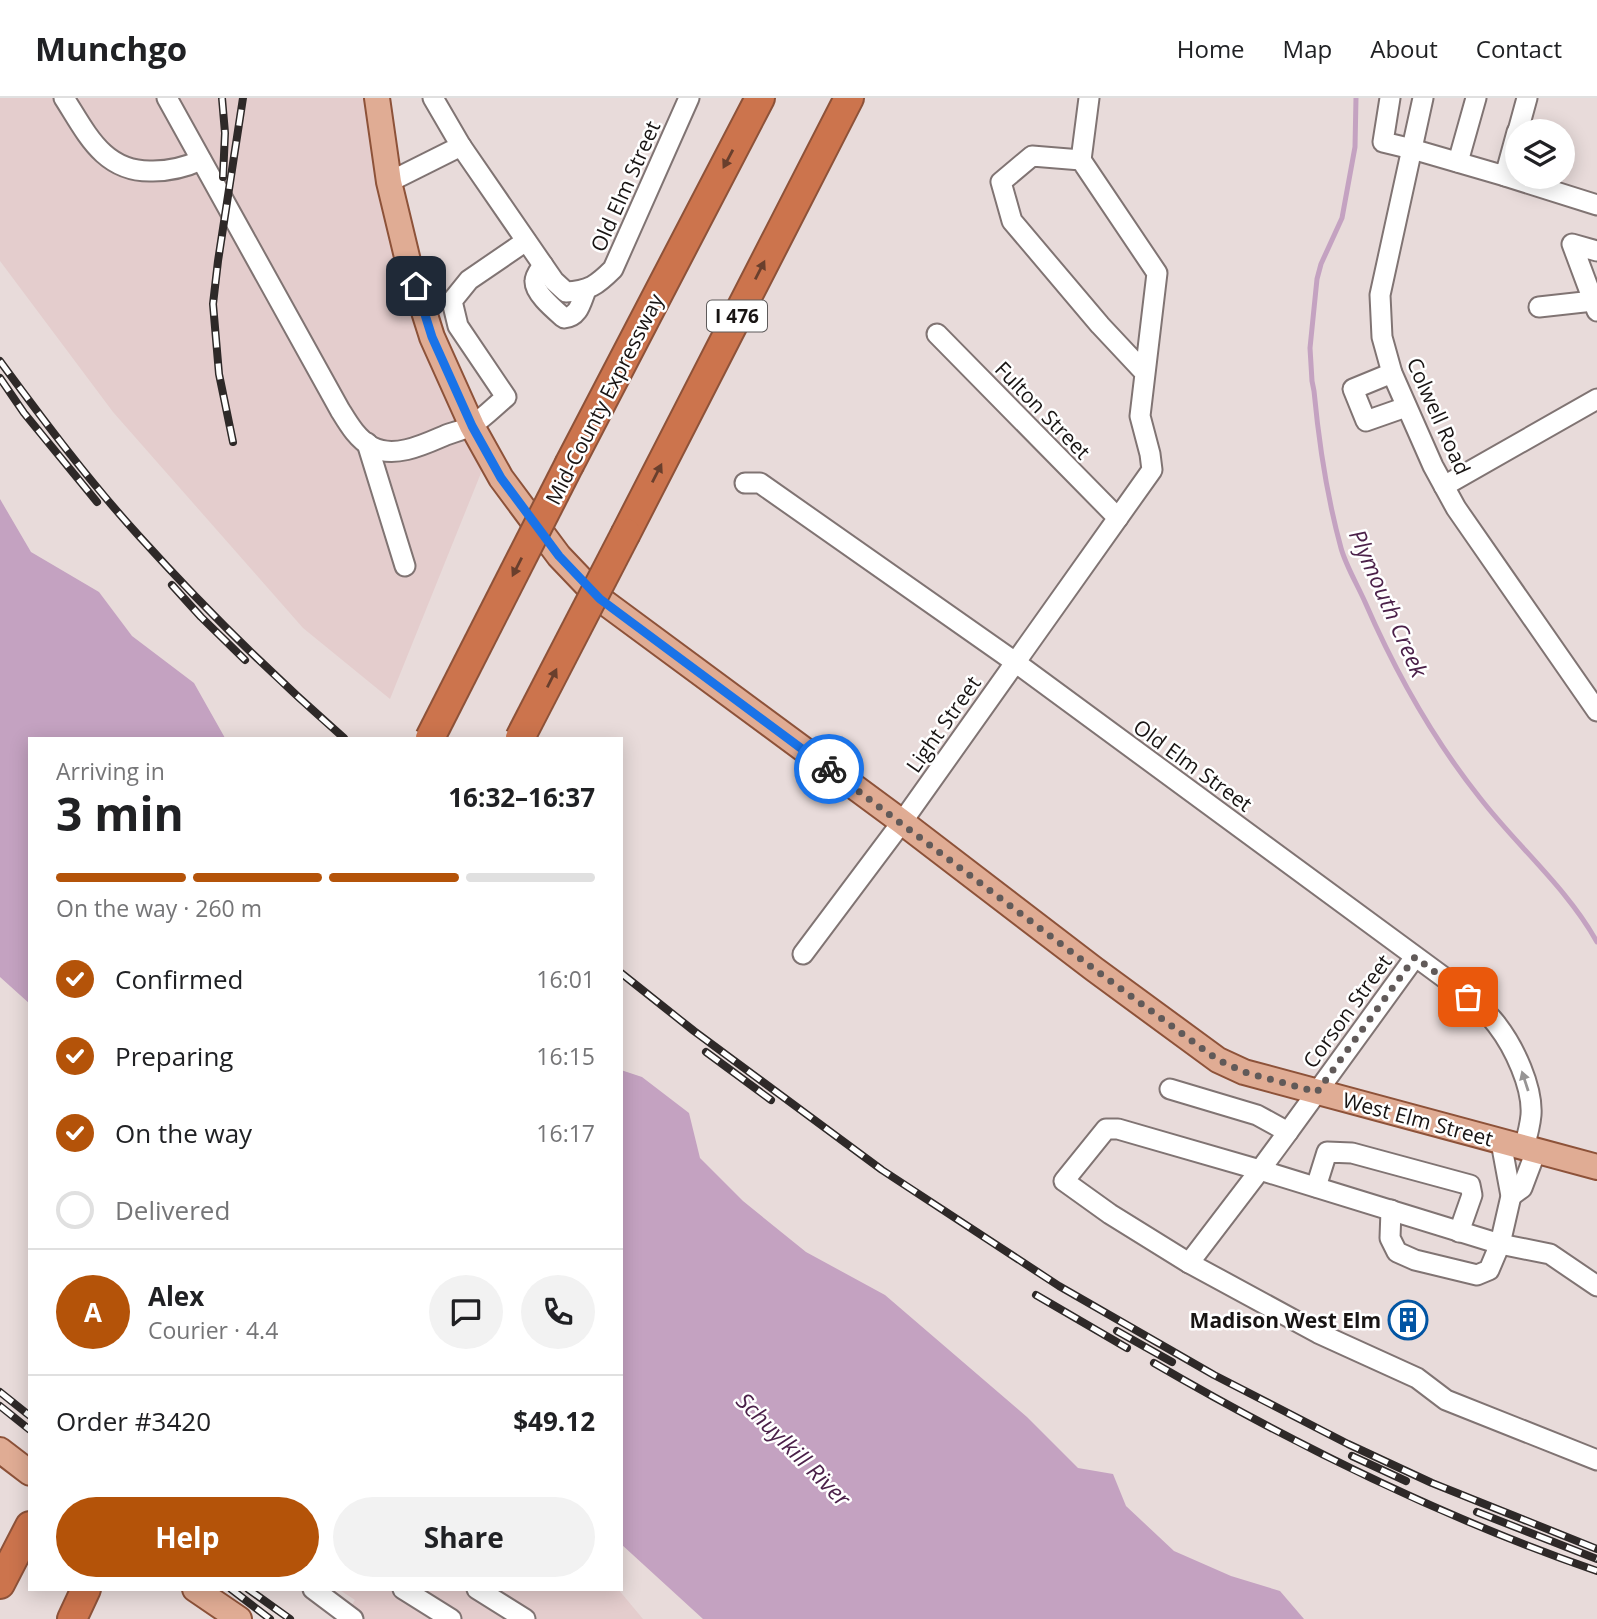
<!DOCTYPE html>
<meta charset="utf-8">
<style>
body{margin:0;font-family:"Open Sans",sans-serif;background:#f2f2f2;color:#202124;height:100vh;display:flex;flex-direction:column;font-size:26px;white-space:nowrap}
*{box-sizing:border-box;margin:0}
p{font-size:23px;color:#757577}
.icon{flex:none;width:38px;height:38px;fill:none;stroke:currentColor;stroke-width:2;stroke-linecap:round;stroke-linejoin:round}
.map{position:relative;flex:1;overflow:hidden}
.panel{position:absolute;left:28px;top:639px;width:595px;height:854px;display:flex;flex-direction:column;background:#fff;border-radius:0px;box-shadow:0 4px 18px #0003}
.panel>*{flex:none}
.tools{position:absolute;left:1505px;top:21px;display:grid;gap:14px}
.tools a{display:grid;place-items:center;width:70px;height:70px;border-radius:50%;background:#fff;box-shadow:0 4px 18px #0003;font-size:35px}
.pin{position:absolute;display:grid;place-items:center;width:60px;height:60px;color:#fff;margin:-30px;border-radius:14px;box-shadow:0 4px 10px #0006}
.courier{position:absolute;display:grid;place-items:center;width:70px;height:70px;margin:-35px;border:5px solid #1a73e8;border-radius:50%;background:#fff;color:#222;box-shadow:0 2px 9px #0007}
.summary em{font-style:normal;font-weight:700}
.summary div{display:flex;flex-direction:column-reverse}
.summary{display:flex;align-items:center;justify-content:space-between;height:119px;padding:0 28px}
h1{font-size:46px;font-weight:700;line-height:52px}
.bar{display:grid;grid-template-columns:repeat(4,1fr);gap:10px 7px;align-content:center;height:84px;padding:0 28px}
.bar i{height:9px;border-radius:5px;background:#e0e0e0}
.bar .on{background:#b45309}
.bar p{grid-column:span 4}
.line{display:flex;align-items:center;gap:18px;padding:0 28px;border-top:2px solid #e0e0e0}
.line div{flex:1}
.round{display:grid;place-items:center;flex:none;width:74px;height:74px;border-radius:37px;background:#f2f2f2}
ol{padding:0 28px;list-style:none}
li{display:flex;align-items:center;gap:21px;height:77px}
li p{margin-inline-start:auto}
li .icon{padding:7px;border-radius:50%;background:#b45309;color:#fff;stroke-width:4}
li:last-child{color:#757577}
li i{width:38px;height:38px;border:4px solid #e0e0e0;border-radius:50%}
.action{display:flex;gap:14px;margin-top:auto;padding:14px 28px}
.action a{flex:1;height:80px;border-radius:42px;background:#b45309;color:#fff;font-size:28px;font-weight:700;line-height:80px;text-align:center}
.action a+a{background:#f2f2f2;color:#202124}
header{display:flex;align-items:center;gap:42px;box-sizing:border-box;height:98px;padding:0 35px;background:#fff;border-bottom:2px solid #e0e0e0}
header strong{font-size:33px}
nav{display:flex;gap:38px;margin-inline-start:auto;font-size:24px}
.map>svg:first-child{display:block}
</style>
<header>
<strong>Munchgo</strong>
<nav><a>Home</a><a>Map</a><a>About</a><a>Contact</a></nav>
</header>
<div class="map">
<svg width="1597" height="1521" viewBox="0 0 1597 1521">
<rect width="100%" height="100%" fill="#e8dbda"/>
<!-- built -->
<g fill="#e4cdcd">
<path d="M0,0H364L384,107L417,240L485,365L390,601L303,530L113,314L0,163Z"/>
<path d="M338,1491H618L643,1521H343L355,1502Z"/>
</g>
<!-- water -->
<g fill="#c4a2c1">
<path d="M0,401L31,454L99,494L132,538L194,585L225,640H30V906L0,879Z"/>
<path d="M621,972L642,979L689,1015L700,1060L743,1103L806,1154L885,1197L1027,1319L1078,1370L1113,1376L1126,1408L1174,1453L1231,1478L1280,1493L1304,1521H703L621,1446Z"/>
</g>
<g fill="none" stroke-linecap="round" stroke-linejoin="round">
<!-- stream -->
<path stroke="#c4a2c1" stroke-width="5" d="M1356,0L1355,49L1342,120L1321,166L1317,181L1310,250L1312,283L1314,293C1319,346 1327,399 1341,450C1346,468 1357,486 1365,504C1395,573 1433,641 1480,700C1518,749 1567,790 1597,844"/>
<defs>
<g id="minor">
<path d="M64,0C87,36 104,75 153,73C170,73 186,69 201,62"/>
<path d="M167,0L340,312C348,325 357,341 372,349C395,361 425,346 446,337C454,334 464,332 472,327C484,320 495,308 506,299L458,228L452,203L469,182L526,143"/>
<path d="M1390,0L1383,44L1412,51L1505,78L1517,34"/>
<path d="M1423,0L1380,197L1382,239L1392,275L1433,368L1456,410L1597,613"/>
<path d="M1518,33L1527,0"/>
<path d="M461,48L554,183L566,194C589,193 597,187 613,171L689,0"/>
<path d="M1081,62L1089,0"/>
<path d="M1458,64L1476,0"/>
<path d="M1505,78L1597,107"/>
<path d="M389,84L461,48L433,0"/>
<path d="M1597,153L1572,146L1597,213"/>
<path d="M543,167C540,172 535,177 535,183C534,195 555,212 564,220C579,219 581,204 586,192"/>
<path d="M1539,209L1593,203"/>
<path d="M937,236L1118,420"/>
<path d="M1392,275L1353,291L1366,323L1406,309"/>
<path d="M367,345L405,468"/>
<path d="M745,385H760L1015,564L1457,889C1471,901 1486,912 1497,927C1514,949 1533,989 1531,1017C1530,1028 1527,1039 1524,1049"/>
<path d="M1444,388L1597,301"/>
<path d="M803,856L902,724L1152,372L1150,356L1140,318L1157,175L1081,62L1032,58L1001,84L1012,123L1100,227L1145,275"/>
<path d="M1170,991L1257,1017L1288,1034L1415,859"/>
<path d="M1316,1089L1327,1054L1352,1055L1470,1087L1472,1097L1459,1134"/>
<path d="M1511,1098L1522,1090L1536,1053"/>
<path d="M1391,1112L1390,1140L1397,1154L1415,1162L1477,1177L1489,1172L1500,1146L1511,1098L1501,1044"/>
<path d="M1189,1165L1260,1072L1288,1034"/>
<path d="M1597,1188L1550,1156L1500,1146L1260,1072L1118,1031H1106L1064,1083L1110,1116L1189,1165L1318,1235L1417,1280L1446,1302L1597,1362"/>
<path d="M313,1491L353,1521"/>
<path d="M403,1491L451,1521"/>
<path d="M477,1491L525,1521"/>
</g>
<g id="major">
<path d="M377,0L389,84L408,163L432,239L472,328L501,380L559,458L600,501L902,724L1094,871L1218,962L1244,974L1597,1069"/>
<path d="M0,1352L30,1375"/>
<path d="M195,1491L239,1521"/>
</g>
<g id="highway">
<path d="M570,365L760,0"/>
<path d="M626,435L849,0"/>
<path d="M0,1486L30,1428"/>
<path d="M72,1521L86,1491"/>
</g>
</defs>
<!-- minor casing -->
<use href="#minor" stroke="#807473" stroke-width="23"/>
<!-- major casing -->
<use href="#major" stroke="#8d5239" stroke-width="28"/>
<!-- highway casing -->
<use href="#highway" stroke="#8d5239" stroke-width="32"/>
<!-- minor -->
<use href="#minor" stroke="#fff" stroke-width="19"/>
<!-- major -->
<use href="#major" stroke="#e0ac94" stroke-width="24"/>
<!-- highway -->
<use href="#highway" stroke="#cc744d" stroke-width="28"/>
<defs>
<g id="rail">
<path d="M222,0L225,35L223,79"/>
<path d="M0,263C44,323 89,383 139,438C203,509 272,577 344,640"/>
<path d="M0,280L24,315L97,404"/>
<path d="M233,344L219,276L213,206L218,163L243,0"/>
<path d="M172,487L201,519L245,562"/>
<path d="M621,875L694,933L882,1072L1059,1188L1214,1277L1348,1346L1432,1385L1597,1451"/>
<path d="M706,954L771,1002"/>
<path d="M1036,1197L1127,1250"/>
<path d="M1117,1233L1172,1264"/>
<path d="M1154,1265C1295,1347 1443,1420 1597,1473"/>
<path d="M0,1294L30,1318"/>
<path d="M0,1308L30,1332"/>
<path d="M1352,1358L1406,1383"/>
<path d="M1477,1414L1597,1461"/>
<path d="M231,1491L270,1521"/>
<path d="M248,1491L290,1521"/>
</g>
</defs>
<!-- rail casing -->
<use href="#rail" stroke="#2e2928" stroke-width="8"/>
<!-- rail -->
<use href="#rail" stroke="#fff" stroke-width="5" stroke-dasharray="16" stroke-linecap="butt"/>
<defs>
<g id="highway-bridge">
<path d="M430,640L570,365"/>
<path d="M520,640L626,435"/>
</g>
</defs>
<!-- highway-bridge casing -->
<use href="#highway-bridge" stroke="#8d5239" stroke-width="32" stroke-linecap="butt"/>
<!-- highway-bridge -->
<use href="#highway-bridge" stroke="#cc744d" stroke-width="28"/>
</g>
<!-- one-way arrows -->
<defs><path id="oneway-solid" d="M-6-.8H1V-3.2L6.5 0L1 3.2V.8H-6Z" transform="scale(1.75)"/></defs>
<g fill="#693f2d">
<use href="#oneway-solid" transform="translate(728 61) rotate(118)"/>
<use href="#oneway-solid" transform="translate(760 172) rotate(-63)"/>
<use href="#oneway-solid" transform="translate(657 375) rotate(-63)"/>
<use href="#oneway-solid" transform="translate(517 469) rotate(117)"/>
<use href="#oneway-solid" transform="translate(552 580) rotate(-63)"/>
</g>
<use fill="#979595" href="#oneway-solid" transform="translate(1525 983) rotate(-108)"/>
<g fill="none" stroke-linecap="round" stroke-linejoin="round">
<!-- done -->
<path stroke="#615a59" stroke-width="7" stroke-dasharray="0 12.6" d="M829,671L1094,871L1218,962L1244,974L1317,994L1415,859L1468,899"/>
<!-- route -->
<path stroke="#1a73e8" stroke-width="9" d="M416,188L432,239L472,328L501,380L559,458L600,501L829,671"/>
</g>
<!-- icons -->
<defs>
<symbol id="building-ring" viewBox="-11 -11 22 22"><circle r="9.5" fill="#fff" stroke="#0255a3" stroke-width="1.5"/><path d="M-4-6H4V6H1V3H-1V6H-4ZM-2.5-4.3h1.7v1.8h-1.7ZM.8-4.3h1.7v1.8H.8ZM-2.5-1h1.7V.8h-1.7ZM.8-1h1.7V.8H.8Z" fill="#0255a3"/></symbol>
</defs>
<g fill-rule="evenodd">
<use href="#building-ring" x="1386" y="1200" width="44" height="44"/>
</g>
<g text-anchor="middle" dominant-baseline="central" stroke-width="5" stroke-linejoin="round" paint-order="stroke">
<!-- shield labels -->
<rect fill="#fff" stroke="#5d5a5a" stroke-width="2" x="707" y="202.5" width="60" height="31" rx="5"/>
<g font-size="19" font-weight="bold" fill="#181413">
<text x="737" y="218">I 476</text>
</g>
<!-- street labels -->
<g font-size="21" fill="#181413" stroke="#fff">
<text transform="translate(625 88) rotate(-66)">Old Elm Street</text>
<text transform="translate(604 301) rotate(-63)">Mid-County Expressway</text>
<text transform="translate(1043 312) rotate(46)">Fulton Street</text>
<text transform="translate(1439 318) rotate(66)">Colwell Road</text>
<text transform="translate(943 626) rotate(-55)">Light Street</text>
<text transform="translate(1193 667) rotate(36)">Old Elm Street</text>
<text transform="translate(1347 913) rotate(-54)">Corson Street</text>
<text transform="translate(1418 1021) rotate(15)">West Elm Street</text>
</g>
<!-- poi labels -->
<g font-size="21" font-weight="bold" fill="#181413" stroke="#fff" text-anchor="end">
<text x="1381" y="1222">Madison West Elm</text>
</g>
<!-- water labels -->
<g font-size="23" font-style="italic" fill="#4b2049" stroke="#fff">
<text transform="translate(1389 505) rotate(66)">Plymouth Creek</text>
<text transform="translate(794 1351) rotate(45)">Schuylkill River</text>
</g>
</g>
</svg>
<div class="tools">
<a><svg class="icon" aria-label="layers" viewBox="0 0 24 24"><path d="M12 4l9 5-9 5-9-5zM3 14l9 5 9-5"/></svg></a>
</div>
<div class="pin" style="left:1468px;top:899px;background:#ea580c"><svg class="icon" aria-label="bag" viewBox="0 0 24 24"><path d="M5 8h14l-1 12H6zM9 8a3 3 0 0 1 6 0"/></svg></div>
<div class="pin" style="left:416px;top:188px;background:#1f2937"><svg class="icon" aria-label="home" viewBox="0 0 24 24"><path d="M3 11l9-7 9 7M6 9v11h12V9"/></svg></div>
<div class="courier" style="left:829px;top:671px"><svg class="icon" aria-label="bike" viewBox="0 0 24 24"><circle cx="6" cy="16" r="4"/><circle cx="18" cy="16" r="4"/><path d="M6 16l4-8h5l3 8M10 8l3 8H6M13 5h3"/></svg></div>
<section class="panel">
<div class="summary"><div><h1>3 min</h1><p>Arriving in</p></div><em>16:32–16:37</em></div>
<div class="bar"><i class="on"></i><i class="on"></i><i class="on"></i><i></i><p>On the way · 260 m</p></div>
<ol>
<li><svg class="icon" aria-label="check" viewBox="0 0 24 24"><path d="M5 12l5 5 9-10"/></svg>Confirmed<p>16:01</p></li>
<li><svg class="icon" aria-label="check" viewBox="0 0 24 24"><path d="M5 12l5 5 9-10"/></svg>Preparing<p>16:15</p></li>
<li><svg class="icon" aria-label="check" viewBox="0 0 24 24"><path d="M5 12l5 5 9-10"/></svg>On the way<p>16:17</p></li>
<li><i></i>Delivered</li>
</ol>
<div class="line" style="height:126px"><b class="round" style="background:#b45309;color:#fff">A</b><div><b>Alex</b><p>Courier · 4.4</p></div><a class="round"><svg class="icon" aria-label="chat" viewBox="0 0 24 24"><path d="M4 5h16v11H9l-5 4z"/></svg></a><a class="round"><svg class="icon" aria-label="phone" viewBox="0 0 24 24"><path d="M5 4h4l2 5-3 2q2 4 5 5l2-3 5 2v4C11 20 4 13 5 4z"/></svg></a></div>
<div class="line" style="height:91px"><div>Order #3420</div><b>$49.12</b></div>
<div class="action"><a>Help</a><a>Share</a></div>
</section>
</div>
